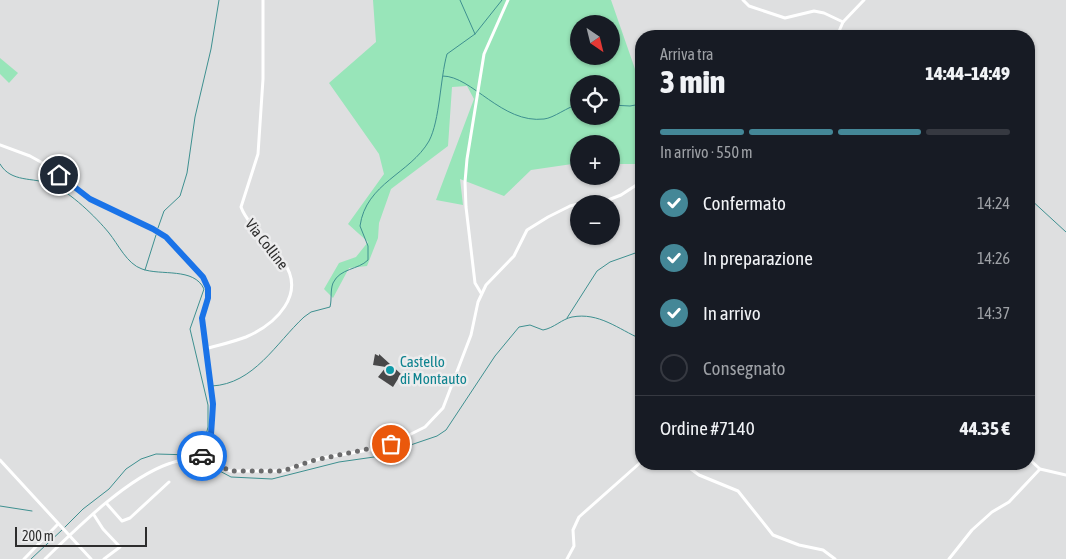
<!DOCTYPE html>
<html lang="it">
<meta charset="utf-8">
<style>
body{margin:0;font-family:"Asap Condensed",sans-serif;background:#20242c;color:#f1f3f6;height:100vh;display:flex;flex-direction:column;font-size:19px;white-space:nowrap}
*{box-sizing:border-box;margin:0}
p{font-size:16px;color:#9ea1a6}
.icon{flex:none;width:28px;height:28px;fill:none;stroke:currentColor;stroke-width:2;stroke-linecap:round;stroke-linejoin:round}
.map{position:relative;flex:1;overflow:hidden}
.details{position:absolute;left:635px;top:30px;width:400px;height:440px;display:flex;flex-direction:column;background:#171b24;border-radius:20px;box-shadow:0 1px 4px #0004}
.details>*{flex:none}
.needle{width:32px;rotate:145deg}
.tools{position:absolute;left:570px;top:15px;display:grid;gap:10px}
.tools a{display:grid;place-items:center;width:50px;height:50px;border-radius:50%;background:#171b24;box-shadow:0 1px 4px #0004;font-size:25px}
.scale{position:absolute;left:15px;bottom:12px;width:132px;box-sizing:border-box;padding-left:5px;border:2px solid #2d2d2d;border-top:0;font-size:14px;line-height:18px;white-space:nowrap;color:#2d2d2d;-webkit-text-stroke:4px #ececed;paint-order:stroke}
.pin{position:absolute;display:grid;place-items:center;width:42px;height:42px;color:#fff;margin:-21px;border:2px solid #fff;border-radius:50%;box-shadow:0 1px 5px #0007}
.courier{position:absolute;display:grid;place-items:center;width:50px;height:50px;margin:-25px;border:4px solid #1a73e8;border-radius:50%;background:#fff;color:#222;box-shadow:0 1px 6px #0007}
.head em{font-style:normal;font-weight:800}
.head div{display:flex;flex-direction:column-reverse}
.head{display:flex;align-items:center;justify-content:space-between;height:85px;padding:0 25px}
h1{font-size:32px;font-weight:800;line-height:38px}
.bar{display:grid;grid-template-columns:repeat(4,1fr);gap:8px 5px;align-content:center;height:60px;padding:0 25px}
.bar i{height:6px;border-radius:4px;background:#363941}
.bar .selected{background:#448797}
.bar p{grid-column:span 4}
.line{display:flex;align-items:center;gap:12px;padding:0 25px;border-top:1px solid #363941}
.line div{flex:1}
ol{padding:0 25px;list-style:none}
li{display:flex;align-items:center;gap:15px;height:55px}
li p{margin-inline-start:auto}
li .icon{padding:5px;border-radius:50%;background:#448797;color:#fff;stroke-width:4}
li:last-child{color:#9ea1a6}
li i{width:28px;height:28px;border:2px solid #363941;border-radius:50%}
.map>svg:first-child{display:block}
</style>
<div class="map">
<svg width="1066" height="559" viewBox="0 0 1066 559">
<rect width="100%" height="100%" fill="#dedfe0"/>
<!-- green -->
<g fill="#98e5b9" fill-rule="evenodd">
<path d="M373,0H611L635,69L641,67V164H611V144H579V163L531,170L504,196L460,179L463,205L436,200L474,99L467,86L452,87L448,146L391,189L379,223L378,238L367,266L349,268L333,298L324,289L339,263L356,257L368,242L348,224L384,174L379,154L329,83L376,42ZM579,24H611V56H579ZM579,84H611V116H579Z"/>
<path d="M0,58L18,73L9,83L0,74Z"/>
</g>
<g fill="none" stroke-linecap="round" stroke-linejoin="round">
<!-- stream -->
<g stroke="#3e9090" stroke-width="1">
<path d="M460,0L475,34"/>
<path d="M443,76C472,76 502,124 544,119C554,118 567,107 579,104"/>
<path d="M611,105L630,106L641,104"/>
<path d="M0,164C11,183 33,177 51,184C70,192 96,217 109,233C118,244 127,264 142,269C161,276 194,267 204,289L190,329L208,405V427L204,443L199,452L192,455L156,454L141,459L126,469L109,489L83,509L65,527"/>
<path d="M1029,198L1066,232"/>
<path d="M158,228L164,211L180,196L187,173L195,117L211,49L219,0"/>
<path d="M145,270L156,235"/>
<path d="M567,318L597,271L610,262L641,251"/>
<path d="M212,386C254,384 276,343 304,317L311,312L330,307C332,299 330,291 333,283C340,268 358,270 368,260V246L360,226C366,183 410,174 429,141C440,120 440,79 447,54L475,34L502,0"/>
<path d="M390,452L437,436L446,430L495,356L519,327L530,325L543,330C554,328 562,319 572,317C599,312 618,329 641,339"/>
<path d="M199,460L231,477L272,479L339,462L374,457L386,453"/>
<path d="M0,506L32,511"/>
<path d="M31,559L62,530"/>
</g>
</g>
<!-- building -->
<path fill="#484849" d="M375,354L379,356V354L401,374L393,387L378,377L386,367L373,365Z"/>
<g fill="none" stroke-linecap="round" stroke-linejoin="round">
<!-- street -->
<g stroke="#fff" stroke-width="3">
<path d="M743,0L749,6L785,18L814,11L824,13L843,22"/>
<path d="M837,36L843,22L864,0"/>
<path d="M0,145L30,156L48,166L90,199L153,229L178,248L203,277L209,288L208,298L202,318L213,404V420L211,434L206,449L202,456"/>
<path d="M481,293L475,283L466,207L465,182L467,159L484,54L508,0"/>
<path d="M205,349C219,345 233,342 246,337C276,324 307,294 283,261C272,246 247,224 241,207L258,154L263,79V0"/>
<path d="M202,456L230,471H283L322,458L375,449L391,444L425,427L443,408L471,335L478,302L486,285L514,256L527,230L548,217L570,206L586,202L608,200L621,195L641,182"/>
<path d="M1029,459L1040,469L1066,475"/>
<path d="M0,460L91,559"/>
<path d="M684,464L699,475L738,491L773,535L799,545L823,550L835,559"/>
<path d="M107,504L122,521L130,518L169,482"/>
<path d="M94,515L103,529L120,547L104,559"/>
<path d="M24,559L58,524"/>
<path d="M45,559C77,528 126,479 168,464C178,460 191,459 202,456"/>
<path d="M567,559L574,546L573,530L579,517L641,462"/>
<path d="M949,559L972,530L992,512L1009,502L1040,469"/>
</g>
</g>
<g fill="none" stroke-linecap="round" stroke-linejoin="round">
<!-- done -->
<path stroke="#6b6b6c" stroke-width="5" stroke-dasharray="0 9" d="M202,456L230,471H283L311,461L391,444"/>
<!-- route -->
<path stroke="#1a73e8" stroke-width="6" d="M59,175L90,199L153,229L166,237L203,277L208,288V298L202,318L213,404L212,420L211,434L206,449L202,456"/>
</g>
<!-- markers -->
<circle fill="#0f9aa8" stroke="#ececed" stroke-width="2" cx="390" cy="370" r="5"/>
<g text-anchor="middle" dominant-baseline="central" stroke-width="5" stroke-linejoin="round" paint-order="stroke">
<!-- street labels -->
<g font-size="15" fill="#2d2d2d" stroke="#ececed">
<text transform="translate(267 244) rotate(52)">Via Colline</text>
</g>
<!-- culture labels -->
<g font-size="15" fill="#0d838f" stroke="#ececed" text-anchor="start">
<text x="400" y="361">Castello<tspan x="400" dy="17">di Montauto</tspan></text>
</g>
</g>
</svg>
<div class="tools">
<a><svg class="needle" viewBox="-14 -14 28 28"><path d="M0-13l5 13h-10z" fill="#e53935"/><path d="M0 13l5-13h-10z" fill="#9ea1a6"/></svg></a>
<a><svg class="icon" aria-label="locate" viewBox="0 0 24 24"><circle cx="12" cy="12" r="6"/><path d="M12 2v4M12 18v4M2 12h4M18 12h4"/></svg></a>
<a>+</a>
<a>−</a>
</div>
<div class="scale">200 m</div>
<div class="pin" style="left:391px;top:444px;background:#ea580c"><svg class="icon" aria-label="bag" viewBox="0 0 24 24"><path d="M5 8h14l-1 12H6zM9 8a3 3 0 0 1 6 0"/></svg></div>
<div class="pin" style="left:59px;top:175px;background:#1f2937"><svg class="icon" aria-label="home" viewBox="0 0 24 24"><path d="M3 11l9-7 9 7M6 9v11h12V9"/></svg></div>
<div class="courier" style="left:202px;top:456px"><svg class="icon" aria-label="car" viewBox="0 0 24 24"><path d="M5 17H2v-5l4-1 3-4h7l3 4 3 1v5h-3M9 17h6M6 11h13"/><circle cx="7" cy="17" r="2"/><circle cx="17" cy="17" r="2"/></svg></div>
<section class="details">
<div class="head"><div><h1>3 min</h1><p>Arriva tra</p></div><em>14:44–14:49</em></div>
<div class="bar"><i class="selected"></i><i class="selected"></i><i class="selected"></i><i></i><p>In arrivo · 550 m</p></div>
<ol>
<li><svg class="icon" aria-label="check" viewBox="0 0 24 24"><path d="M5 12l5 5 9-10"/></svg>Confermato<p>14:24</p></li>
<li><svg class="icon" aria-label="check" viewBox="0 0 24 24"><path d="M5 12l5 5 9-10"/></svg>In preparazione<p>14:26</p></li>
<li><svg class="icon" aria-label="check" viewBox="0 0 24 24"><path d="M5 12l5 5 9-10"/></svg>In arrivo<p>14:37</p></li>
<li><i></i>Consegnato</li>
</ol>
<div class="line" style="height:65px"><div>Ordine #7140</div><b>44.35 €</b></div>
</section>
</div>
